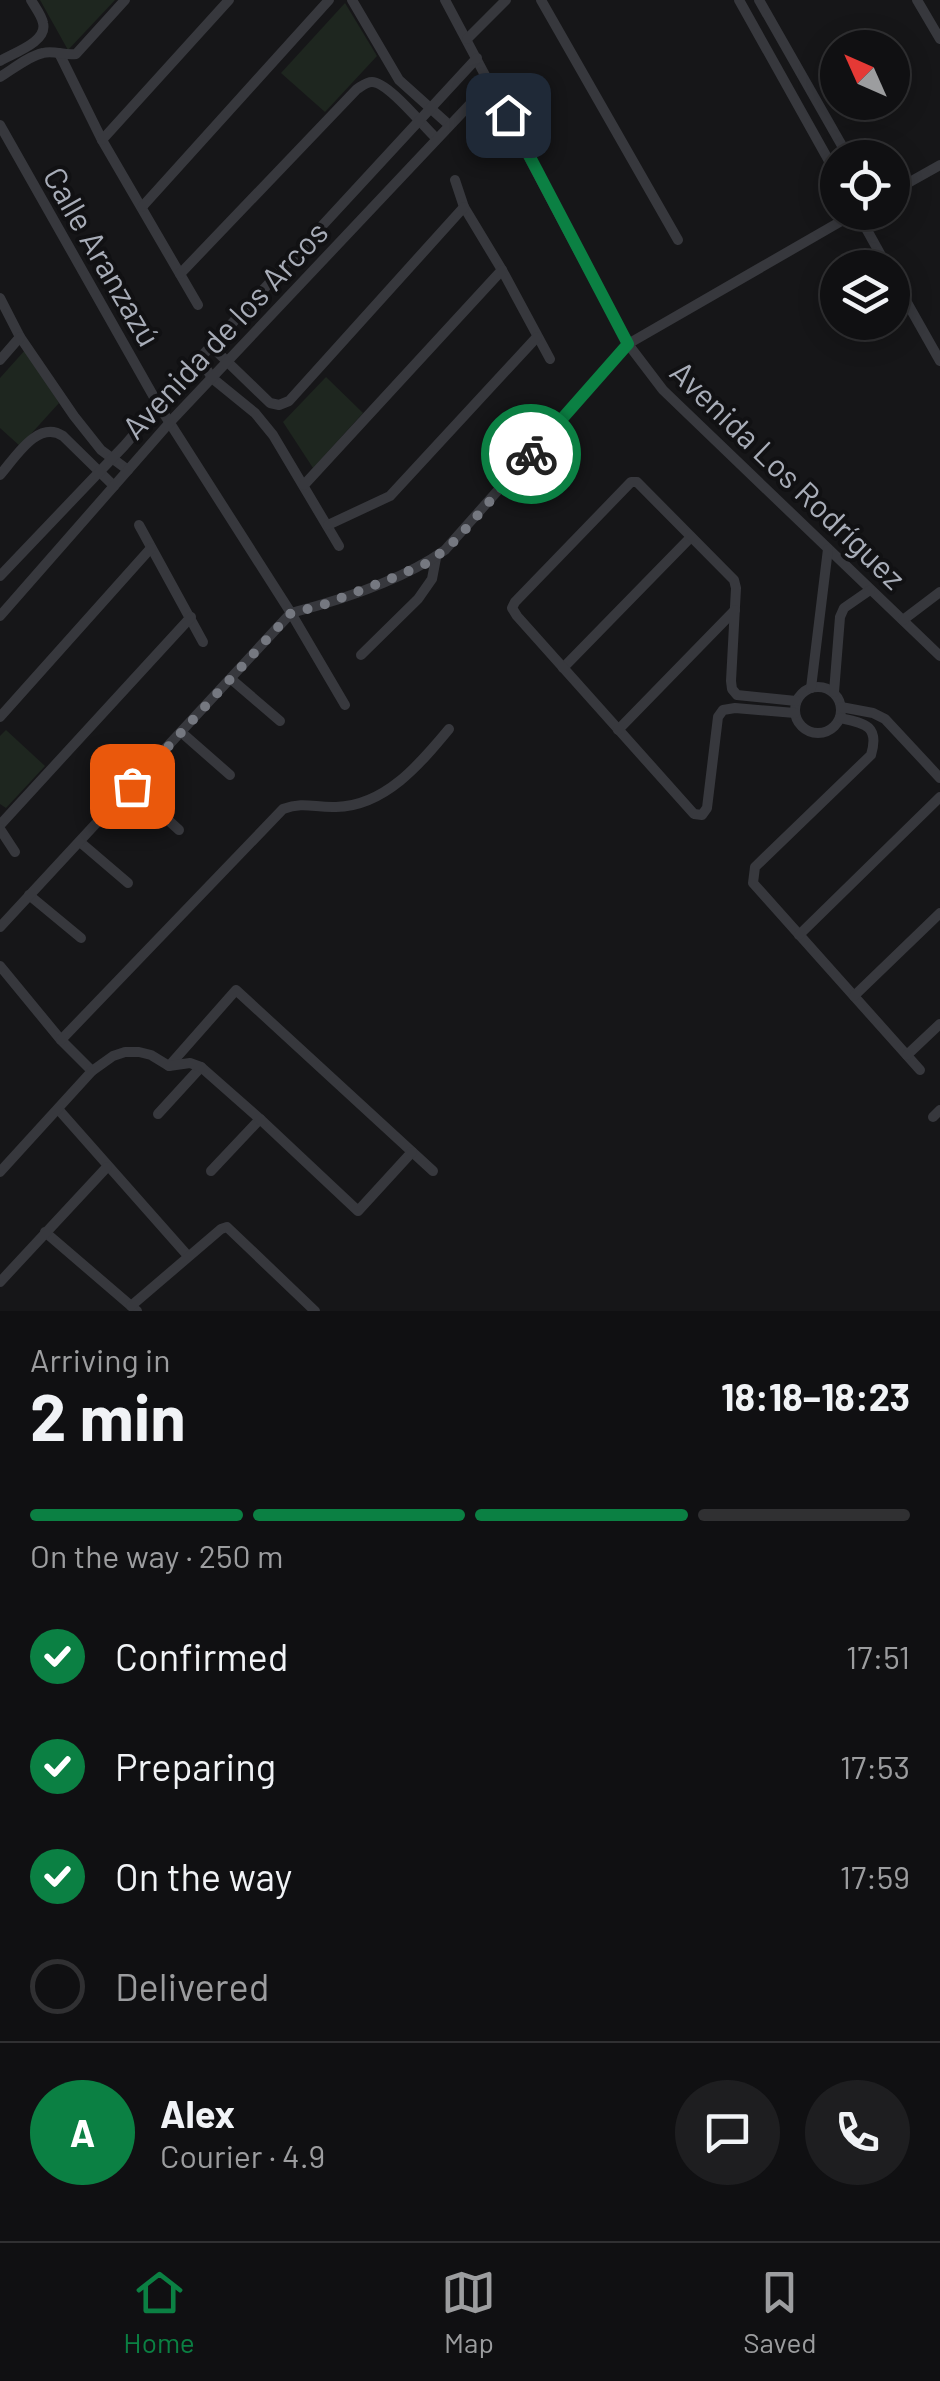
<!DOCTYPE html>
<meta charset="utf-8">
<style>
body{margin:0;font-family:Barlow,sans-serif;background:#1e1e20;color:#f1f3f6;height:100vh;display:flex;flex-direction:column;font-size:38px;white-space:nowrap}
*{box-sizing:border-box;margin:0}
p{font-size:32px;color:#9c9d9f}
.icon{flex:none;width:55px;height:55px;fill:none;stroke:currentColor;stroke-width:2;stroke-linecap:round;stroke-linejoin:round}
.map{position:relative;height:1311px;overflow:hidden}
.side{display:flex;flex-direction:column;background:#101012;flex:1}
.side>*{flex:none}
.needle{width:65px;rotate:315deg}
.buttons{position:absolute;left:820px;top:30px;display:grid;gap:20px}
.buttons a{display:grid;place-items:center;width:90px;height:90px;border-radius:50%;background:#101012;box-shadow:0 5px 25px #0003,0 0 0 2px #303032;font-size:50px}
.pin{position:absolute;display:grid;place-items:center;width:85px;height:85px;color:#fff;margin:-42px;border-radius:20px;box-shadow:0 5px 15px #0006}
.courier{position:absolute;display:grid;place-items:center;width:100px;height:100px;margin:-50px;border:8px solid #0b8043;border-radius:50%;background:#fff;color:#222;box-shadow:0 2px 12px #0007}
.headline em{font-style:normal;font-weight:700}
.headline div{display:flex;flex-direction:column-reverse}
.headline{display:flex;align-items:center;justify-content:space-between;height:170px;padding:0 30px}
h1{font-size:65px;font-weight:700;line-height:75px}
.bar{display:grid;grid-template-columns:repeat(4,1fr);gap:15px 10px;align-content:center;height:120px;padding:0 30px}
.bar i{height:12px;border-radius:8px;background:#303032}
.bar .on{background:#0b8043}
.bar p{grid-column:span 4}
.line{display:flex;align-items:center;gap:25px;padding:0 30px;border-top:2px solid #303032}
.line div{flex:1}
.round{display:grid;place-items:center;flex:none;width:105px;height:105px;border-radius:52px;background:#1e1e20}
ol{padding:0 30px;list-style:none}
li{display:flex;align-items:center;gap:30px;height:110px}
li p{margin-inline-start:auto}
li .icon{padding:10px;border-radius:50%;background:#0b8043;color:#fff;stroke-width:4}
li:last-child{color:#9c9d9f}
li i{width:55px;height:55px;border:5px solid #303032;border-radius:50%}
.tabs{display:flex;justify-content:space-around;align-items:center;height:140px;border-top:2px solid #303032;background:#101012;font-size:28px;color:#9c9d9f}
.tabs a{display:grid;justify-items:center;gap:5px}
.tabs .on{color:#0b8043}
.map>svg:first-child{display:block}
</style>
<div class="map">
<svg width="940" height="1311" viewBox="0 0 940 1311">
<rect width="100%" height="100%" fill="#161618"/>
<!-- green -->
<g fill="#1e261f">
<path d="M40,0H115L68,50Z"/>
<path d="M345,3L377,56L325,112L281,73Z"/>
<path d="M26,349L59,403L20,446L0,428V378Z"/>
<path d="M326,377L363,413L313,468L283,422Z"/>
<path d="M6,730L45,766L6,808L0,804V736Z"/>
</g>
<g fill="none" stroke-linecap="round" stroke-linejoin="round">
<!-- street -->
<g stroke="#37383d" stroke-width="10">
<path d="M352,0L399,80L448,124"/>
<path d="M445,0L628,344L663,390L940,656"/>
<path d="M541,0L678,240"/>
<path d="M739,0L838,177"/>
<path d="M759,0L849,158"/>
<path d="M917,0L940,39"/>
<path d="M467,39L506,0"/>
<path d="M59,53L102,140L198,305"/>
<path d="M0,61C13,53 48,42 43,23C42,16 35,7 31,0"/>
<path d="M0,77C13,69 29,56 43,53C54,50 65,56 76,54L125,0"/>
<path d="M0,125L159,406L291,613L345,705"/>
<path d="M102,140L229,0"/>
<path d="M455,180L464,207L502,270L550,359"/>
<path d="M892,192L940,165"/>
<path d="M142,207L329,0"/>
<path d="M857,212L888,268"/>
<path d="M180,274L357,89C362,86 366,82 372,82C388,82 423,126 436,138"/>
<path d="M892,276L940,361"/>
<path d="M0,298L20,337L74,416L101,450L128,470"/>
<path d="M211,346L270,403L279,405L289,401L464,207"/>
<path d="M200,358L212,378L255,413L273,435L339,546"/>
<path d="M0,360L20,337"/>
<path d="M0,475C15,458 38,419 63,436L114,486"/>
<path d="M304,485L502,270"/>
<path d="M139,525L203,642"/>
<path d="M328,525L390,496L537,337"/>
<path d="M0,576L124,446L200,358L477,58"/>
<path d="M0,616L171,421L491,82"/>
<path d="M903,620L940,592"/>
<path d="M361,655L418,599L432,579L436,558"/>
<path d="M563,668L691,537"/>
<path d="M231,679L280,721"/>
<circle cx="818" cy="710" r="23"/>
<path d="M811,688L828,549"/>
<path d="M834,692L840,617L844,608L870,590"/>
<path d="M841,707L873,713L885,719L940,778"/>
<path d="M795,713L735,708L723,710L718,717L707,808L702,815L694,814L517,616L512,608L515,602L631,482H637L734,580L736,588L731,681L732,689L737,695L796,701"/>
<path d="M0,717L151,548"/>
<path d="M840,718C864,723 880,725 871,755L755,867L753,883L920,1070"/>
<path d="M618,730L735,610"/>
<path d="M181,732L230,775"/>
<path d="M132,787L179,830"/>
<path d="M0,825L191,617"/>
<path d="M0,829L15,852"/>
<path d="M80,842L128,883"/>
<path d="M29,895L81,938"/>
<path d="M0,927L291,613C341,600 403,580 445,550L628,344L857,212"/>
<path d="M799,935L940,797"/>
<path d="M0,966L61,1040L92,1071"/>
<path d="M854,996L940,913"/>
<path d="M61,1040L283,809C304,801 315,808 336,807C385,806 420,764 449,729"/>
<path d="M907,1055L940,1024"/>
<path d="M169,1066L236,990L433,1171"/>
<path d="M58,1109L188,1256"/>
<path d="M158,1114L201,1067"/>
<path d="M933,1117L940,1110"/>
<path d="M211,1171L260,1119"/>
<path d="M0,1172L92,1071L113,1056L125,1052H139L151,1055L169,1066L190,1063L201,1067L260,1119L358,1211L412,1152"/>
<path d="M45,1232L137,1311"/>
<path d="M0,1282L107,1167"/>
<path d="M131,1306L221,1229L227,1227L315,1311"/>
</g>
</g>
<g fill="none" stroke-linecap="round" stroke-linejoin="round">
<!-- done -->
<path stroke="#757880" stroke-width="10" stroke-dasharray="0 18" d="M132,786L291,613L320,606L390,579L430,562L457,539L531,454"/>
<!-- route -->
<path stroke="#0b8043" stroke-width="12" d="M508,115L628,344L531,454"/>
</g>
<g text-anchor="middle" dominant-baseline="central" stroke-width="8" stroke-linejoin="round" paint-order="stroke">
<!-- street labels -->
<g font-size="32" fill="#a8adb8" stroke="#111113">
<text transform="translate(103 256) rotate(60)">Calle Aranzazú</text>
<text transform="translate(224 329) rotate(-47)">Avenida de los Arcos</text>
<text transform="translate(789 474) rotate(44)">Avenida Los Rodríguez</text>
</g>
</g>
</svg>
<div class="buttons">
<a><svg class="needle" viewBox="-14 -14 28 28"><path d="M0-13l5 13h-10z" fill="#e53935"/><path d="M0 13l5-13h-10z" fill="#9c9d9f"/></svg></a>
<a><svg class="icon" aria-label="locate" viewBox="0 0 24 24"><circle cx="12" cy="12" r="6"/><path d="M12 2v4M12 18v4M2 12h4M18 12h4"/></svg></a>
<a><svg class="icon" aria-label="layers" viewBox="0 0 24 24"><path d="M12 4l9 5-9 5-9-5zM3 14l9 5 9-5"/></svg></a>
</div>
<div class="pin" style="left:132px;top:786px;background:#ea580c"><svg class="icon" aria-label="bag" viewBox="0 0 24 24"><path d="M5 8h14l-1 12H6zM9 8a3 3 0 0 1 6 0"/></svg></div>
<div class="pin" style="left:508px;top:115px;background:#1f2937"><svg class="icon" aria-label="home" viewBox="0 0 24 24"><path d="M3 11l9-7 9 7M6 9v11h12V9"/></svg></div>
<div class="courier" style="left:531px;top:454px"><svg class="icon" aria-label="bike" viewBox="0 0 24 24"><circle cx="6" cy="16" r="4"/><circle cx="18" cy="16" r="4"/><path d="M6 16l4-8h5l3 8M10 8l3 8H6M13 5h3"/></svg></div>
</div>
<section class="side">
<div class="headline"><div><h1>2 min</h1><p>Arriving in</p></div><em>18:18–18:23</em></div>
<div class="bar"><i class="on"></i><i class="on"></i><i class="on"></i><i></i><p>On the way · 250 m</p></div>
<ol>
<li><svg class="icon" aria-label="check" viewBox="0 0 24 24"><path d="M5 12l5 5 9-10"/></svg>Confirmed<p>17:51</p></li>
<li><svg class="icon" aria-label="check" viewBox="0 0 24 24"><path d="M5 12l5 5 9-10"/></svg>Preparing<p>17:53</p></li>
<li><svg class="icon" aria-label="check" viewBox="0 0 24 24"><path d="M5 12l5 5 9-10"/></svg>On the way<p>17:59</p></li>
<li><i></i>Delivered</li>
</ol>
<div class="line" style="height:180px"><b class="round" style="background:#0b8043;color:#fff">A</b><div><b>Alex</b><p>Courier · 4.9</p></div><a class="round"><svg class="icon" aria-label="chat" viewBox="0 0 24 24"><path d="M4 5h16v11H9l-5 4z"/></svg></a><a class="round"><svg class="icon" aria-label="phone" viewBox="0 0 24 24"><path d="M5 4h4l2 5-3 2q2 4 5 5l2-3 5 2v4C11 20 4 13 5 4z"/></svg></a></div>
</section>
<nav class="tabs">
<a class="on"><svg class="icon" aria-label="home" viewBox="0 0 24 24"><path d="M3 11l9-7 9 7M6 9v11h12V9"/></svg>Home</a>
<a><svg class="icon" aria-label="map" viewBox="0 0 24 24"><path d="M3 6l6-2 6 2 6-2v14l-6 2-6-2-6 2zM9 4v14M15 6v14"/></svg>Map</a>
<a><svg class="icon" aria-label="saved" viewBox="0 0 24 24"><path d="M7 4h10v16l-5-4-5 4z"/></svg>Saved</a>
</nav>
